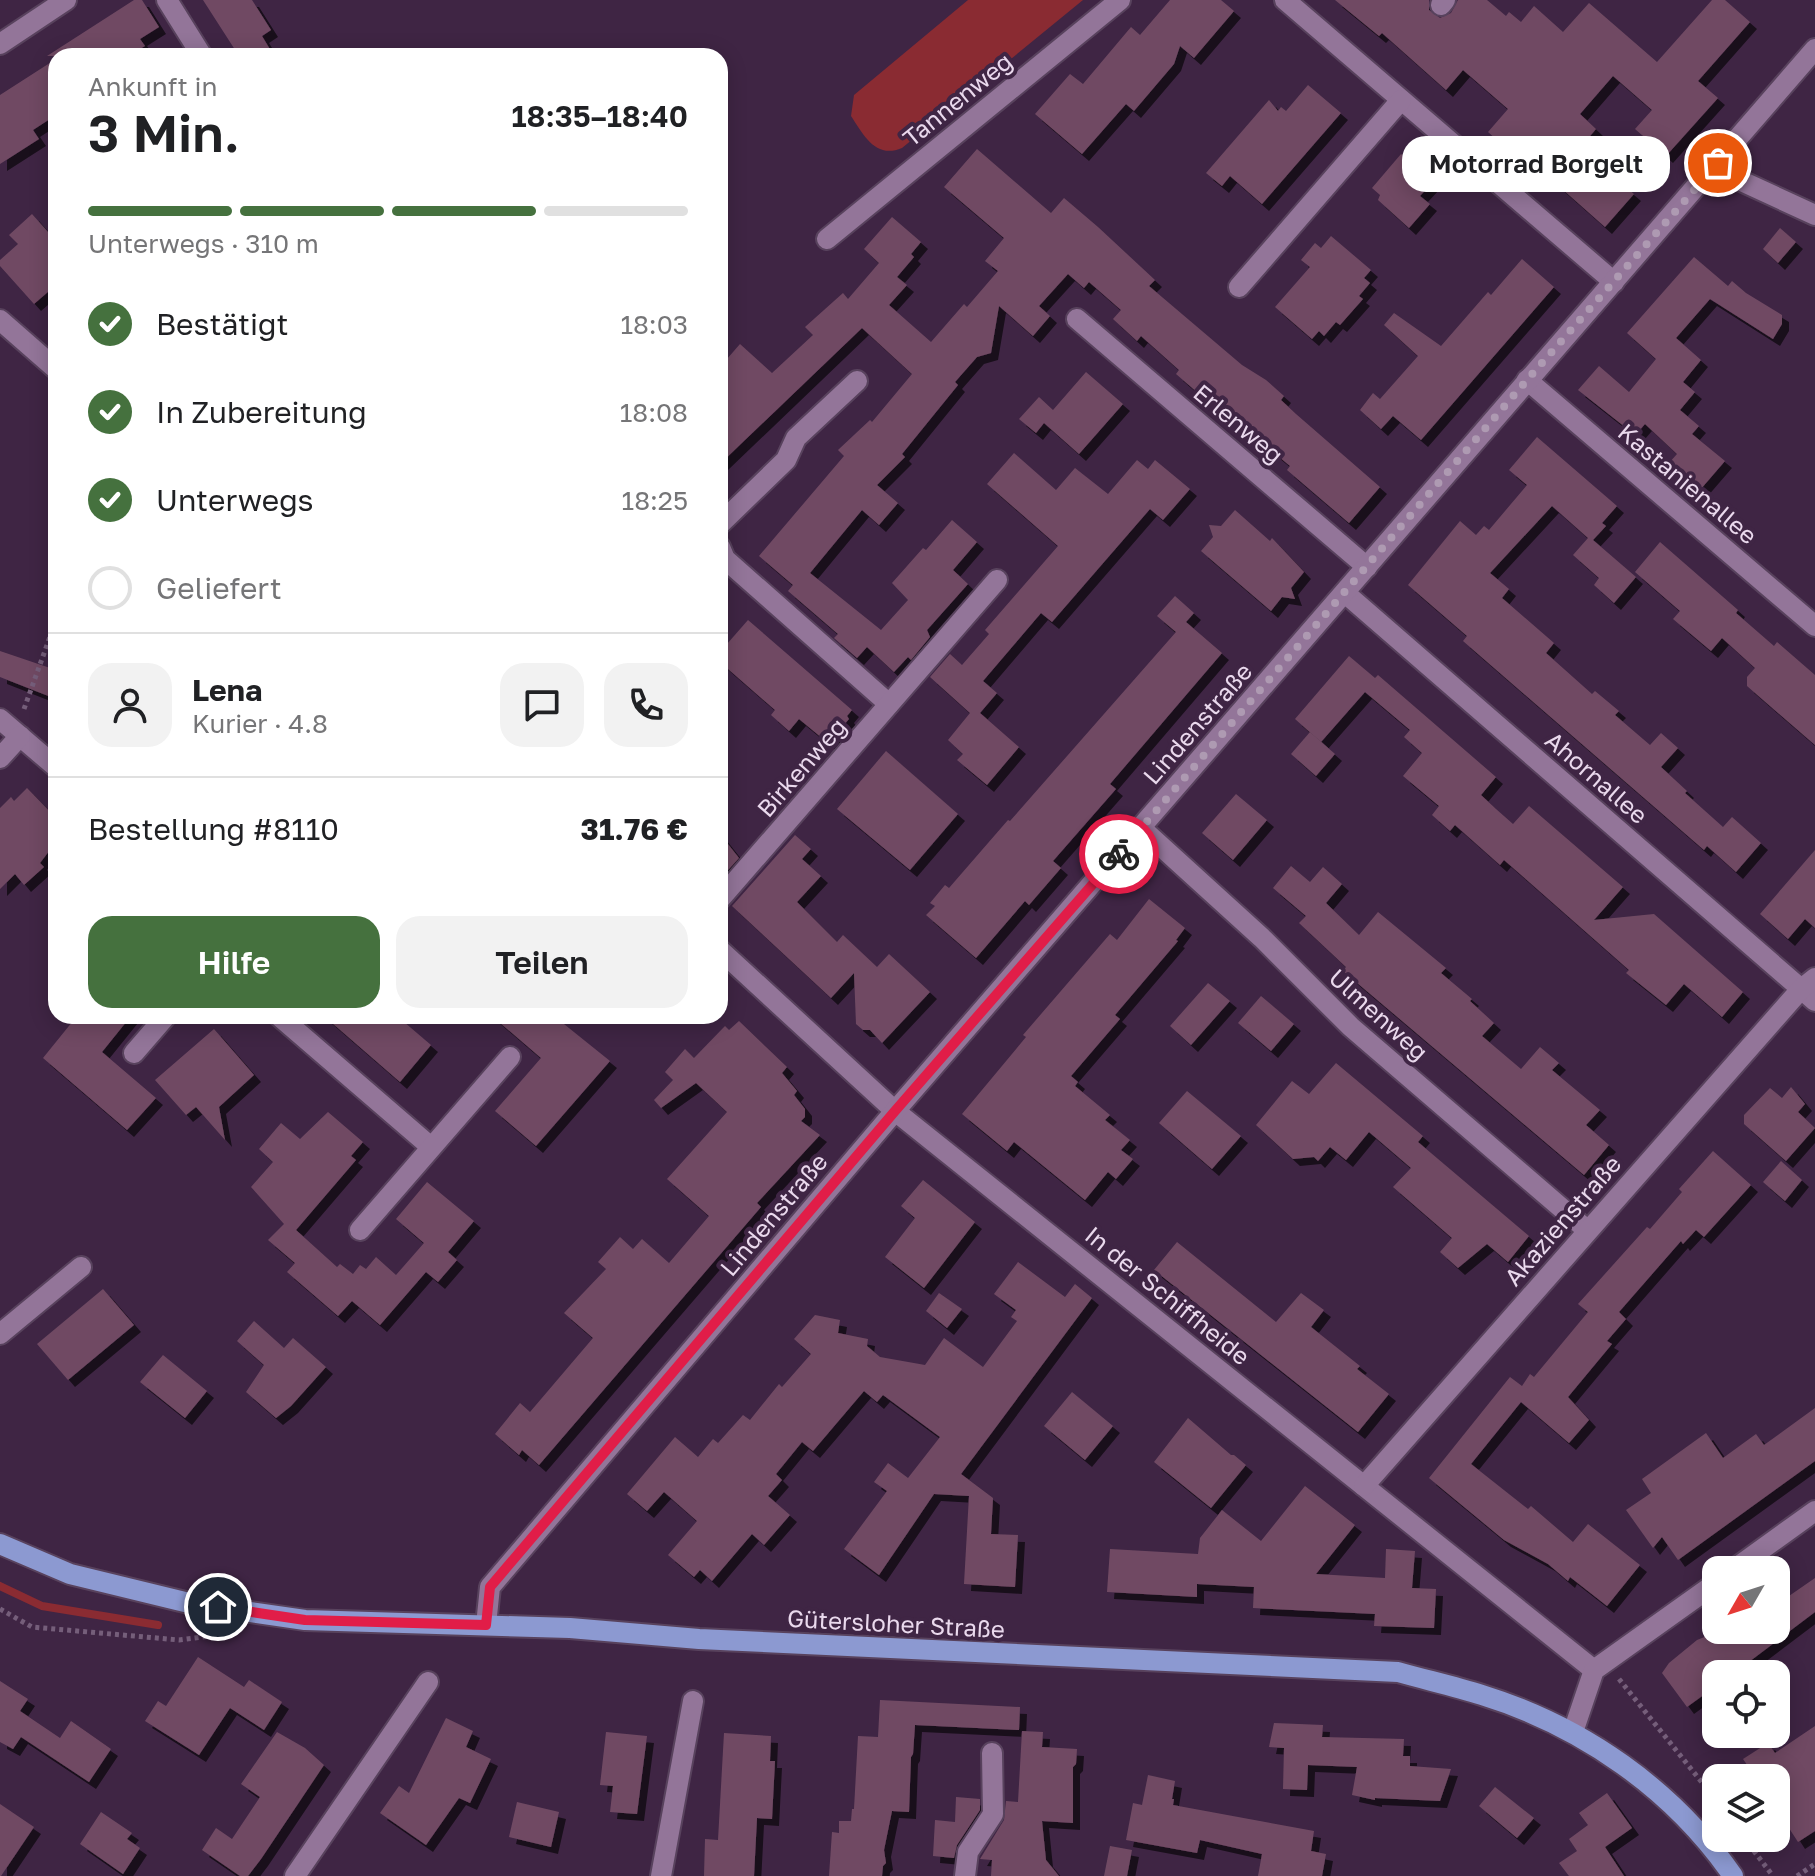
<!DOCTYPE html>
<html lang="de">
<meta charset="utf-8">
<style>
body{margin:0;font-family:"Golos Text",sans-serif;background:#f2f2f2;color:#202124;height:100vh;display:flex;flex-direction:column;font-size:30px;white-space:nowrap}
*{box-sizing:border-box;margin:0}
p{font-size:26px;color:#757577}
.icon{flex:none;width:44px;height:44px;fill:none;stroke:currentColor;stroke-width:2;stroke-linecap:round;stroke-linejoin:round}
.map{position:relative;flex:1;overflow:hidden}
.drawer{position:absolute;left:48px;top:48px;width:680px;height:976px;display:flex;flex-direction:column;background:#fff;border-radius:24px;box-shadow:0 4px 20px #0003}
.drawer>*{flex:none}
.needle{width:52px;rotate:231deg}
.tools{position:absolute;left:1702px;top:1556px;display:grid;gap:16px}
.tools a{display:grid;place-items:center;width:88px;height:88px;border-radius:16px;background:#fff;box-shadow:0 4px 20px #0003;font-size:40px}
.pin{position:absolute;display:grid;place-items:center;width:68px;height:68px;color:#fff;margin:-34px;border:4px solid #fff;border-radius:50%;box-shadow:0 2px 8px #0007}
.courier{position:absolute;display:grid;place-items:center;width:80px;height:80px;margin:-40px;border:6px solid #e11d48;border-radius:50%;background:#fff;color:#222;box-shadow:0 2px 10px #0007}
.bubble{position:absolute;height:56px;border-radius:24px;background:#fff;box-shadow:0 4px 20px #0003;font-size:26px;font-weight:600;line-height:56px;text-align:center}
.head em{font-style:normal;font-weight:600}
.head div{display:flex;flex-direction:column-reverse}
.head{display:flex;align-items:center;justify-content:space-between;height:136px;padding:0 40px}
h1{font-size:52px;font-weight:600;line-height:60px}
.bar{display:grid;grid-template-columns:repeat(4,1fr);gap:12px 8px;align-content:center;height:96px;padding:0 40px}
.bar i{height:10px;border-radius:6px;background:#e0e0e0}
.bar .on{background:#45713e}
.bar p{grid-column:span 4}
.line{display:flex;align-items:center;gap:20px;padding:0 40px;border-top:2px solid #e0e0e0}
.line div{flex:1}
.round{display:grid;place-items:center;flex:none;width:84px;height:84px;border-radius:24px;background:#f2f2f2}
ol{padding:0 40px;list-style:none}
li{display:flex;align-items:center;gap:24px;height:88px}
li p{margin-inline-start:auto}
li .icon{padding:8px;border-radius:50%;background:#45713e;color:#fff;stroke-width:4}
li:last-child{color:#757577}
li i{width:44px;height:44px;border:4px solid #e0e0e0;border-radius:50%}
.button{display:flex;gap:16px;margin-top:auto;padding:16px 40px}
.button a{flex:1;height:92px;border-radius:24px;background:#45713e;color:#fff;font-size:32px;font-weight:600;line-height:92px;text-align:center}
.button a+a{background:#f2f2f2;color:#202124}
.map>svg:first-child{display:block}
</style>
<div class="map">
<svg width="1815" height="1876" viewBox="0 0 1815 1876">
<defs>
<filter id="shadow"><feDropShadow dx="7" dy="7" stdDeviation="0" flood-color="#0009"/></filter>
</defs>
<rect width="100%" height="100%" fill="#3f2544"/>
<!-- water -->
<path fill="#8a2b32" d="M968,0H1083L902,148C876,159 864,136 851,116L854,95Z"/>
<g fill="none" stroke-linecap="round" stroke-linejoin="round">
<!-- stream -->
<path stroke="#8a2b32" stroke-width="8" d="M0,1586L42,1606L158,1625"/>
</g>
<!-- building -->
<g fill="#704a63" filter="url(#shadow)">
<path d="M134,0H142L159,27L140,39L145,46L128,56H47Z"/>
<path d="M203,0H252L271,30L262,36L274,56H239Z"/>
<path d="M1170,0H1221L1234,11L1194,58L1180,46L1174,64L1134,111L1126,104L1082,154L1035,114L1070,74L1083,84L1131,27L1140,35Z"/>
<path d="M1335,0H1429V10L1440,18L1451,13L1458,0H1487L1506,16L1509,12L1521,22L1534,6L1563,32L1589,3L1657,62L1712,0H1725L1750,22L1698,81L1718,98L1666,156L1635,129L1652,110L1613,76L1580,114L1596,129L1580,148L1634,194L1605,227L1552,180L1548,184L1540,178L1488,132L1508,109L1463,70L1446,90L1382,33L1379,36Z"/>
<path d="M56,59V115L33,130L39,139L0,164V95Z"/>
<path d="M1308,85L1341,113L1262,204L1230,176L1222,186L1206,173L1269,100L1278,111L1281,107L1286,111Z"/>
<path d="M977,149L1051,213L1064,198L1098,227L1155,280L1149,286L1242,365L1266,380L1284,396L1281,400L1296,414L1380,487L1349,523L1287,470L1290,466L1242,426L1246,422L1215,395L1212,398L1201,389L1198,393L1176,374L1179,370L1141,336L1137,341L1113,319L1121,310L1089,282L1084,288L1068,274L1039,306L1050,316L1033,336L999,306L991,353L977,357L955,382L958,385L902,454L905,457L877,485L898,503L879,525L862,510L810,573L881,630L908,600L892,583L923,548L926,550L952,520L977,542L953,570L968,584L927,630L930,637L911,660L908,657L894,672L867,647L857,658L834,638L838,634L788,591L793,585L759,556L844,456L838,450L870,420L872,422L912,374L862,328L720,464V367L740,344L772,373L813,335L805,327L843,293L848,299L879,263L864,249L892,217L921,242L911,254L914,257L897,277L907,285L889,305L931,342L964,304L967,307L998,271L985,261L1004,238L944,187Z"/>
<path d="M1401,154L1433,182L1420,196L1430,204L1409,228L1378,200L1380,195L1372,188Z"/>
<path d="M32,214L56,241V285L34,304L0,266V260L18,244L9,235Z"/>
<path d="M1780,228L1796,242L1778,263L1763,249Z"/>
<path d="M1331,236L1371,270L1364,278L1370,283L1359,296L1363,299L1340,325L1336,322L1324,336L1319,331L1312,339L1275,307L1310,267L1301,260L1315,243L1321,248Z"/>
<path d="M1694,257L1728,286L1732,281L1746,293L1782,315V324L1773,339L1710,299L1676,338L1701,360L1683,382L1695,392L1680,410L1699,426L1692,434L1725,461L1700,490L1669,463L1677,454L1645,424L1638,432L1628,424L1625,427L1578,390L1599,366L1629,392L1656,359L1627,333Z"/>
<path d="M1522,259L1554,287L1421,440L1393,416L1381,429L1360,410L1373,393L1380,399L1418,356L1384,325L1394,313L1441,346L1488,292L1491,295Z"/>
<path d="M1086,372L1123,404L1079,454L1044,423L1036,433L1019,419L1039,397L1053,410Z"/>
<path d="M1537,437L1617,506L1602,523L1606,526L1593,540L1636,577L1614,603L1594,585L1599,578L1573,555L1588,538L1552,506L1490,573L1509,589L1502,598L1554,643L1546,653L1592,694L1595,691L1619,711L1615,715L1650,745L1661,733L1678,748L1661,767L1687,791L1685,793L1723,827L1732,817L1761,843L1736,872L1707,846L1704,850L1463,641L1467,636L1408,585L1460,521L1476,535L1484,526L1489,530L1527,485L1509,470Z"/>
<path d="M1014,453L1056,490L1075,468L1108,494L1137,460L1148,469L1155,460L1190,489L1163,520L1150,509L1052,622L1041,613L983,681L997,693L980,713L1019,747L987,785L957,760L963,754L948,740L970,713L930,677L950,654L962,665L989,634L985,630L1058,546L987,484Z"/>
<path d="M1235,510L1270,541L1272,538L1304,572L1291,588L1295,599L1282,597L1271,611L1201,551L1213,537L1209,525L1221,526Z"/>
<path d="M1660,542L1738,610L1736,613L1774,646L1777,642L1815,675V745L1747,686V677L1755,668L1722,638L1711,651L1673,619L1680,611L1635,572Z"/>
<path d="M1175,596L1194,613L1186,622L1222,653L1110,784L1116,789L1053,861L1061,868L1029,905L1025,901L976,958L926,915L935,906L930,903L945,885L949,888L1008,820L1010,821L1176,632L1157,616Z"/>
<path d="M748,620L852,710L847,716L849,719L828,743L799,719L789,731L771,715L775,710L720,662V652Z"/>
<path d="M0,651L56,670V699L0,677Z"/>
<path d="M1349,656L1375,678L1378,675L1496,777L1481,795L1496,809L1513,824L1529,806L1623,887L1594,920L1654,914L1743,992L1722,1017L1684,984L1666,1005L1626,973L1629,970L1504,860L1500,865L1455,825L1450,831L1432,815L1439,806L1403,776L1422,753L1404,737L1410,730L1365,692L1321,742L1295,719Z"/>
<path d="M1310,732L1335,754L1316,776L1291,754Z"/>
<path d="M886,751L958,814L910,870L837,809Z"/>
<path d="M27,788L56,818V842L40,863L44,867L24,885L15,874L0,889V808L11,797L14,801Z"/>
<path d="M1236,794L1267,820L1233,860L1202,833Z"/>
<path d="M720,834L739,858L720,879Z"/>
<path d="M795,835L811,849L802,859L821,876L797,902L837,942L843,935L877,967L889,954L930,992L882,1043L870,1030H863L856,1024L854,973L831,998L732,906Z"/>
<path d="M1815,850V928L1805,919L1788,939L1760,914Z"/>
<path d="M1291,866L1310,882L1323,867L1342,884L1326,903L1359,935L1378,912L1446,968L1441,973L1472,999L1470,1001L1494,1023L1482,1036L1521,1069L1540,1047L1559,1063L1552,1070L1600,1110L1586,1125L1609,1145L1584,1175L1343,971L1346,967L1299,923L1306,916L1273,888Z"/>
<path d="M1149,899L1185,928L1176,940L1178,941L1115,1015L1120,1019L1071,1076L1078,1082L1075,1086L1110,1115L1105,1120L1130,1140L1121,1150L1133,1159L1116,1179L1108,1172L1085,1200L1014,1142L1007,1151L962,1114L1026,1037L1023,1035L1110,934L1117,940Z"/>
<path d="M1208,983L1230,1001L1191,1045L1170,1026Z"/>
<path d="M1261,996L1294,1024L1271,1051L1238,1023Z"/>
<path d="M77,1016H131L102,1052L156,1098L127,1130L43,1058Z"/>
<path d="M324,1016H397L431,1045L400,1082Z"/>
<path d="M492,1016H554L610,1061L536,1146L495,1111L541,1058Z"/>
<path d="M739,1021L787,1067L782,1073L797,1091L794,1095L805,1109V1117L801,1121L820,1135L757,1203L761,1207L539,1465L522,1450L519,1455L495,1434L520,1403L530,1412L593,1338L564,1313L606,1269L598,1262L620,1237L633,1249L642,1239L669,1263L709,1216L667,1179L727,1112L696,1083L661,1108L654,1100L673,1080L665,1072L685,1049L694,1058L725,1026L729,1030Z"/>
<path d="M214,1029L254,1075L219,1107L225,1140L196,1107L186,1115L155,1080Z"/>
<path d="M1336,1063L1423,1136L1418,1142L1529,1236L1508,1262L1487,1244L1458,1268L1440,1252L1452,1238L1393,1187L1411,1168L1369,1132L1346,1160L1330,1147L1318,1161L1314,1157L1293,1159L1256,1125L1292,1081L1309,1094Z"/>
<path d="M1791,1087L1805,1104L1798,1112L1815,1128L1786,1161L1744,1124V1115L1770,1088L1782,1098Z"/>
<path d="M1187,1091L1241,1136L1212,1169L1159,1123Z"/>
<path d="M328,1112L363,1142L351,1156L356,1160L296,1230L337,1267L340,1264L353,1274L360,1265L366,1269L376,1257L396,1275L424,1243L396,1219L427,1182L474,1221L448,1252L457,1260L438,1282L426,1272L380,1325L352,1301L338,1316L287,1272L295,1263L268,1240L284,1224L251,1187L273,1162L259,1149L281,1123L300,1139Z"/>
<path d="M1713,1151L1751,1185L1704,1237L1696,1230L1683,1244L1681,1241L1619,1312L1626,1319L1607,1341L1612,1344L1568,1397L1589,1420L1569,1443L1521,1402L1471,1464L1528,1509L1531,1506L1573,1542L1588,1524L1640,1565L1607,1606L1570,1577L1568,1581L1548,1564L1504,1540L1429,1478L1510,1377L1522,1386L1530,1374L1534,1377L1588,1312L1578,1304L1647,1227L1650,1229L1682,1192L1679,1189Z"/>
<path d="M1781,1161L1802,1180L1785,1201L1763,1182Z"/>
<path d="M923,1180L975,1222L924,1288L885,1257L915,1218L901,1206Z"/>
<path d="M1177,1242L1276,1322L1301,1293L1324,1310L1311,1327L1360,1366L1357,1369L1389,1394L1358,1432L1154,1270Z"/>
<path d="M1018,1262L1065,1297L1075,1284L1092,1298L961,1474L993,1498L991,1534L1018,1535L1015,1587L964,1584L969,1496L934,1494L879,1575L844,1549L887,1491L874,1482L888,1463L908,1478L940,1437L883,1395L877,1402L864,1391L813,1451L802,1442L776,1474L782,1480L768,1496L790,1515L764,1545L752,1534L712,1581L700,1570L694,1577L668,1555L697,1521L664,1492L647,1511L627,1494L675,1437L698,1457L713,1439L718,1443L743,1415L750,1420L779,1384L782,1387L811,1354L794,1339L815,1315L840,1320L838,1333L868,1339L867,1346L880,1357L925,1365L944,1338L983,1367L1017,1321L1011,1317L1016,1310L994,1294Z"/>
<path d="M103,1289L134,1325L68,1380L37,1344Z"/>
<path d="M939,1293L962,1309L947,1328L926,1311Z"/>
<path d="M254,1321L284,1348L293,1338L326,1367L291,1406L276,1418L246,1392L264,1365L237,1341Z"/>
<path d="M163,1355L207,1391L185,1418L140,1382Z"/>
<path d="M1072,1392L1113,1426L1085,1460L1044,1426Z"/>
<path d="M1815,1408V1461L1678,1560L1662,1537L1653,1548L1626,1510L1651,1493L1642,1479L1706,1433L1723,1458L1756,1434L1764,1445Z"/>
<path d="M1188,1418L1231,1455H1234L1246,1465L1211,1508L1154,1462Z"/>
<path d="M1305,1486L1355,1525L1316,1574L1385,1578L1386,1549L1415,1551L1412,1588L1436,1589L1434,1628L1374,1626L1375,1614L1253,1608L1254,1587L1197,1584V1597L1107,1592L1110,1549L1198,1554L1200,1538L1222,1510L1261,1541Z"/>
<path d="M1815,1578V1612L1733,1674H1716V1686L1687,1707L1662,1673L1669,1663L1697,1640L1722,1630H1776V1605Z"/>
<path d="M198,1657L244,1687L249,1680L282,1702L264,1730L230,1708L199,1755L145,1721L158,1701L166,1706Z"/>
<path d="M0,1681L28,1699L20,1711L60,1738L71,1721L111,1749L89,1782L21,1737L13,1749L0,1742Z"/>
<path d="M880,1700L1020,1707L1019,1730L915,1725L913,1754L911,1757L909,1812L892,1811L884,1850L886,1863L883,1866L882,1876H829L832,1832L839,1833V1821H851L852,1809H854L858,1736L878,1737Z"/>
<path d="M446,1718L473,1731L466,1747L491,1759L470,1803L459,1798L426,1845L380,1813L399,1786L409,1793Z"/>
<path d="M1274,1723L1323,1725L1322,1737L1404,1739L1403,1756H1410V1766L1451,1769L1440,1801L1375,1798V1800L1352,1795L1357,1767L1308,1765L1307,1790L1283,1789L1284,1748L1269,1747Z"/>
<path d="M1815,1726V1831L1798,1842L1776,1808V1778H1756L1743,1759L1768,1743L1775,1753Z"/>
<path d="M1022,1731L1043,1732L1042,1747L1077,1749L1076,1764L1073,1767V1823L1042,1821L1046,1860L1059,1876H991L992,1860L980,1859L1004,1820L1006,1801L1018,1802Z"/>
<path d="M277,1732L305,1748L324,1765L261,1859L248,1876H240L202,1850L216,1828L232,1839L260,1797L241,1784Z"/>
<path d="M606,1732L647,1736L637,1814L610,1812L613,1786L600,1785Z"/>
<path d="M724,1733L771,1736L770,1761H775L772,1819L757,1818L754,1876H704L705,1839L718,1840Z"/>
<path d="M1148,1775L1175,1781L1172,1799H1174L1173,1805L1314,1831L1311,1851L1326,1854L1322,1876H1258L1262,1854L1200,1840L1197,1853L1126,1840L1133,1803L1142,1805Z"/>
<path d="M1495,1787L1534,1818L1517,1838L1479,1806Z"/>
<path d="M1607,1793L1632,1828L1605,1847L1624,1876H1569L1559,1863L1577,1851L1569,1839L1588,1825L1579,1813Z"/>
<path d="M956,1797L980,1799V1810L957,1845L954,1858L933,1856L935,1820L955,1822Z"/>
<path d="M517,1802L559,1812L551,1847L509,1837Z"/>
<path d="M0,1804L34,1827L1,1876H0Z"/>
<path d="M101,1812L132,1833L127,1839L140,1848L123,1874L80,1844Z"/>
<path d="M1110,1846L1132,1850L1127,1876H1104Z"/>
</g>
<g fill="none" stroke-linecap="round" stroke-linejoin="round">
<defs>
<g id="minor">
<path d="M167,0L202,56"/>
<path d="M1285,0L1614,282"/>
<path d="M1441,5L1445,0"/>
<path d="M0,44L66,0"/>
<path d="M1718,163L1737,179L1815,215"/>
<path d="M827,239L1120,0"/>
<path d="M1239,287L1401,100"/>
<path d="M1077,319L1367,567"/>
<path d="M0,320L56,369"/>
<path d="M1527,380L1815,626"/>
<path d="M720,524L786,460L796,438L857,381"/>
<path d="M720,547L725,559L889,704"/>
<path d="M1345,593L1815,1001"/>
<path d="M0,719L56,767"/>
<path d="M0,758L20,736"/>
<path d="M1141,828L1262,938L1351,1027L1587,1230"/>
<path d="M720,899L997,580"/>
<path d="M720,950L895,1111L1594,1670"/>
<path d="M279,1016L431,1147"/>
<path d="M134,1053L166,1016"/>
<path d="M360,1230L510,1057"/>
<path d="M0,1334L81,1267"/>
<path d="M1364,1486L1801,989L1815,978"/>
<path d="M1733,1570L1815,1511"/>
<path d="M486,1625L490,1587L895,1111L1815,49"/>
<path d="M1573,1732L1594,1670L1716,1583"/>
<path d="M295,1876L428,1682"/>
<path d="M661,1876L693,1701"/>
<path d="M965,1876L968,1852L993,1814L992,1753"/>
</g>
<path id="major" d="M0,1544L70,1574L189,1603L305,1620L570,1628L699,1639L1398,1672C1426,1680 1454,1686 1482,1695C1582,1726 1673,1789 1733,1876"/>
</defs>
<!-- minor casing -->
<use href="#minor" stroke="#58425d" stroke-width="24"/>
<!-- major casing -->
<use href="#major" stroke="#58425d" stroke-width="24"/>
<!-- path -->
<g stroke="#755e7a" stroke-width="5" stroke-dasharray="4 4" stroke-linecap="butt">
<path d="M24,709L56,620"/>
<path d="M0,1609L32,1627L179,1640L225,1634"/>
<path d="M1619,1679L1716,1800"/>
<path d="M1744,1838L1773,1876"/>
<path d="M1797,1876L1815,1864"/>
</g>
<!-- minor -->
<use href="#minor" stroke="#937599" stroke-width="20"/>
<!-- major -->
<use href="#major" stroke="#8c99d1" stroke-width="20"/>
</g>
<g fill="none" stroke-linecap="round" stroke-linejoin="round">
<!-- done -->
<path stroke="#ae9ab2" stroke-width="8" stroke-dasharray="0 14.4" d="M1119,854L1527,380L1718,163"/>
<!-- route -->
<path stroke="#e11d48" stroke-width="10" d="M218,1607L305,1620L486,1625L490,1587L895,1111L1119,854"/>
</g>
<g text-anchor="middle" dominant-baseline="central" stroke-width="8" stroke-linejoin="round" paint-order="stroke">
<!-- street labels -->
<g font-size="24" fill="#ead9ed" stroke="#3f2544">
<text transform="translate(957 99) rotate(-39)">Tannenweg</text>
<text transform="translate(1239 423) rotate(40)">Erlenweg</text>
<text transform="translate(1688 483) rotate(40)">Kastanienallee</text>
<text transform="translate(1197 723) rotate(-49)">Lindenstraße</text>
<text transform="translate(801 767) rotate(-49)">Birkenweg</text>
<text transform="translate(1597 777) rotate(41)">Ahornallee</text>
<text transform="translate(1379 1014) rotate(42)">Ulmenweg</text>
<text transform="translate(773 1214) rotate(-50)">Lindenstraße</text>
<text transform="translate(1562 1220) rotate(-49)">Akazienstraße</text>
<text transform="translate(1168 1295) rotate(39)">In der Schiffheide</text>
<text transform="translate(896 1623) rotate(3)">Gütersloher Straße</text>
</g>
</g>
</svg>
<div class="tools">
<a><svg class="needle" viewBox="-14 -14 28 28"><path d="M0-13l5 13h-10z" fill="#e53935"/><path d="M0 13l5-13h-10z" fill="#757577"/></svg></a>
<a><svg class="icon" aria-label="locate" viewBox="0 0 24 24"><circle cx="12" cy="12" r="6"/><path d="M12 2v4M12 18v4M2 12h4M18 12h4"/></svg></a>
<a><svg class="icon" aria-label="layers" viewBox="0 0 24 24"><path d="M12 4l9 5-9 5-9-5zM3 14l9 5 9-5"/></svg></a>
</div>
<div class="pin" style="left:1718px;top:163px;background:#ea580c"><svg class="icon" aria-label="bag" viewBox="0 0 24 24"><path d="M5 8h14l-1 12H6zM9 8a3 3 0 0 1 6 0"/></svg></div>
<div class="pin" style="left:218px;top:1607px;background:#1f2937"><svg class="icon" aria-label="home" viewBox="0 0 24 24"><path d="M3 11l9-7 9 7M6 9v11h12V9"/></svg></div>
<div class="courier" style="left:1119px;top:854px"><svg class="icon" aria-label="bike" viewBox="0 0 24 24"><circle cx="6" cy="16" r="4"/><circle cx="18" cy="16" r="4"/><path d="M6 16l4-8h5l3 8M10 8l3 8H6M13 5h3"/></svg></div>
<div class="bubble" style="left:1402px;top:136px;width:268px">Motorrad Borgelt</div>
<section class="drawer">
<div class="head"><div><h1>3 Min.</h1><p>Ankunft in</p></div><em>18:35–18:40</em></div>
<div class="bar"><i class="on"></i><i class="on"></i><i class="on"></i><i></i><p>Unterwegs · 310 m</p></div>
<ol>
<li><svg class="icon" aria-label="check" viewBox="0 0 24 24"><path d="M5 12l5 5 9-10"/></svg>Bestätigt<p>18:03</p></li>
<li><svg class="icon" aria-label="check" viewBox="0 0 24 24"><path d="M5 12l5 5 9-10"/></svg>In Zubereitung<p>18:08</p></li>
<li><svg class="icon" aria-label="check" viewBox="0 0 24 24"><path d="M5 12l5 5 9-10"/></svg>Unterwegs<p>18:25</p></li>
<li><i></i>Geliefert</li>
</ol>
<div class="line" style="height:144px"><a class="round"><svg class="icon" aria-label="person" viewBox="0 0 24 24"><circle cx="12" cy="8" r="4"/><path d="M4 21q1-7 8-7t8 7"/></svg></a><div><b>Lena</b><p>Kurier · 4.8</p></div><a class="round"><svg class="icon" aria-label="chat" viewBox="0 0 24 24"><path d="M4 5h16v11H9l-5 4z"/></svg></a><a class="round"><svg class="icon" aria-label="phone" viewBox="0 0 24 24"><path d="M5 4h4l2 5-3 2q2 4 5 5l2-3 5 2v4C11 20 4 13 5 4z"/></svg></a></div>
<div class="line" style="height:104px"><div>Bestellung #8110</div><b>31.76 €</b></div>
<div class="button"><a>Hilfe</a><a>Teilen</a></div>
</section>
</div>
